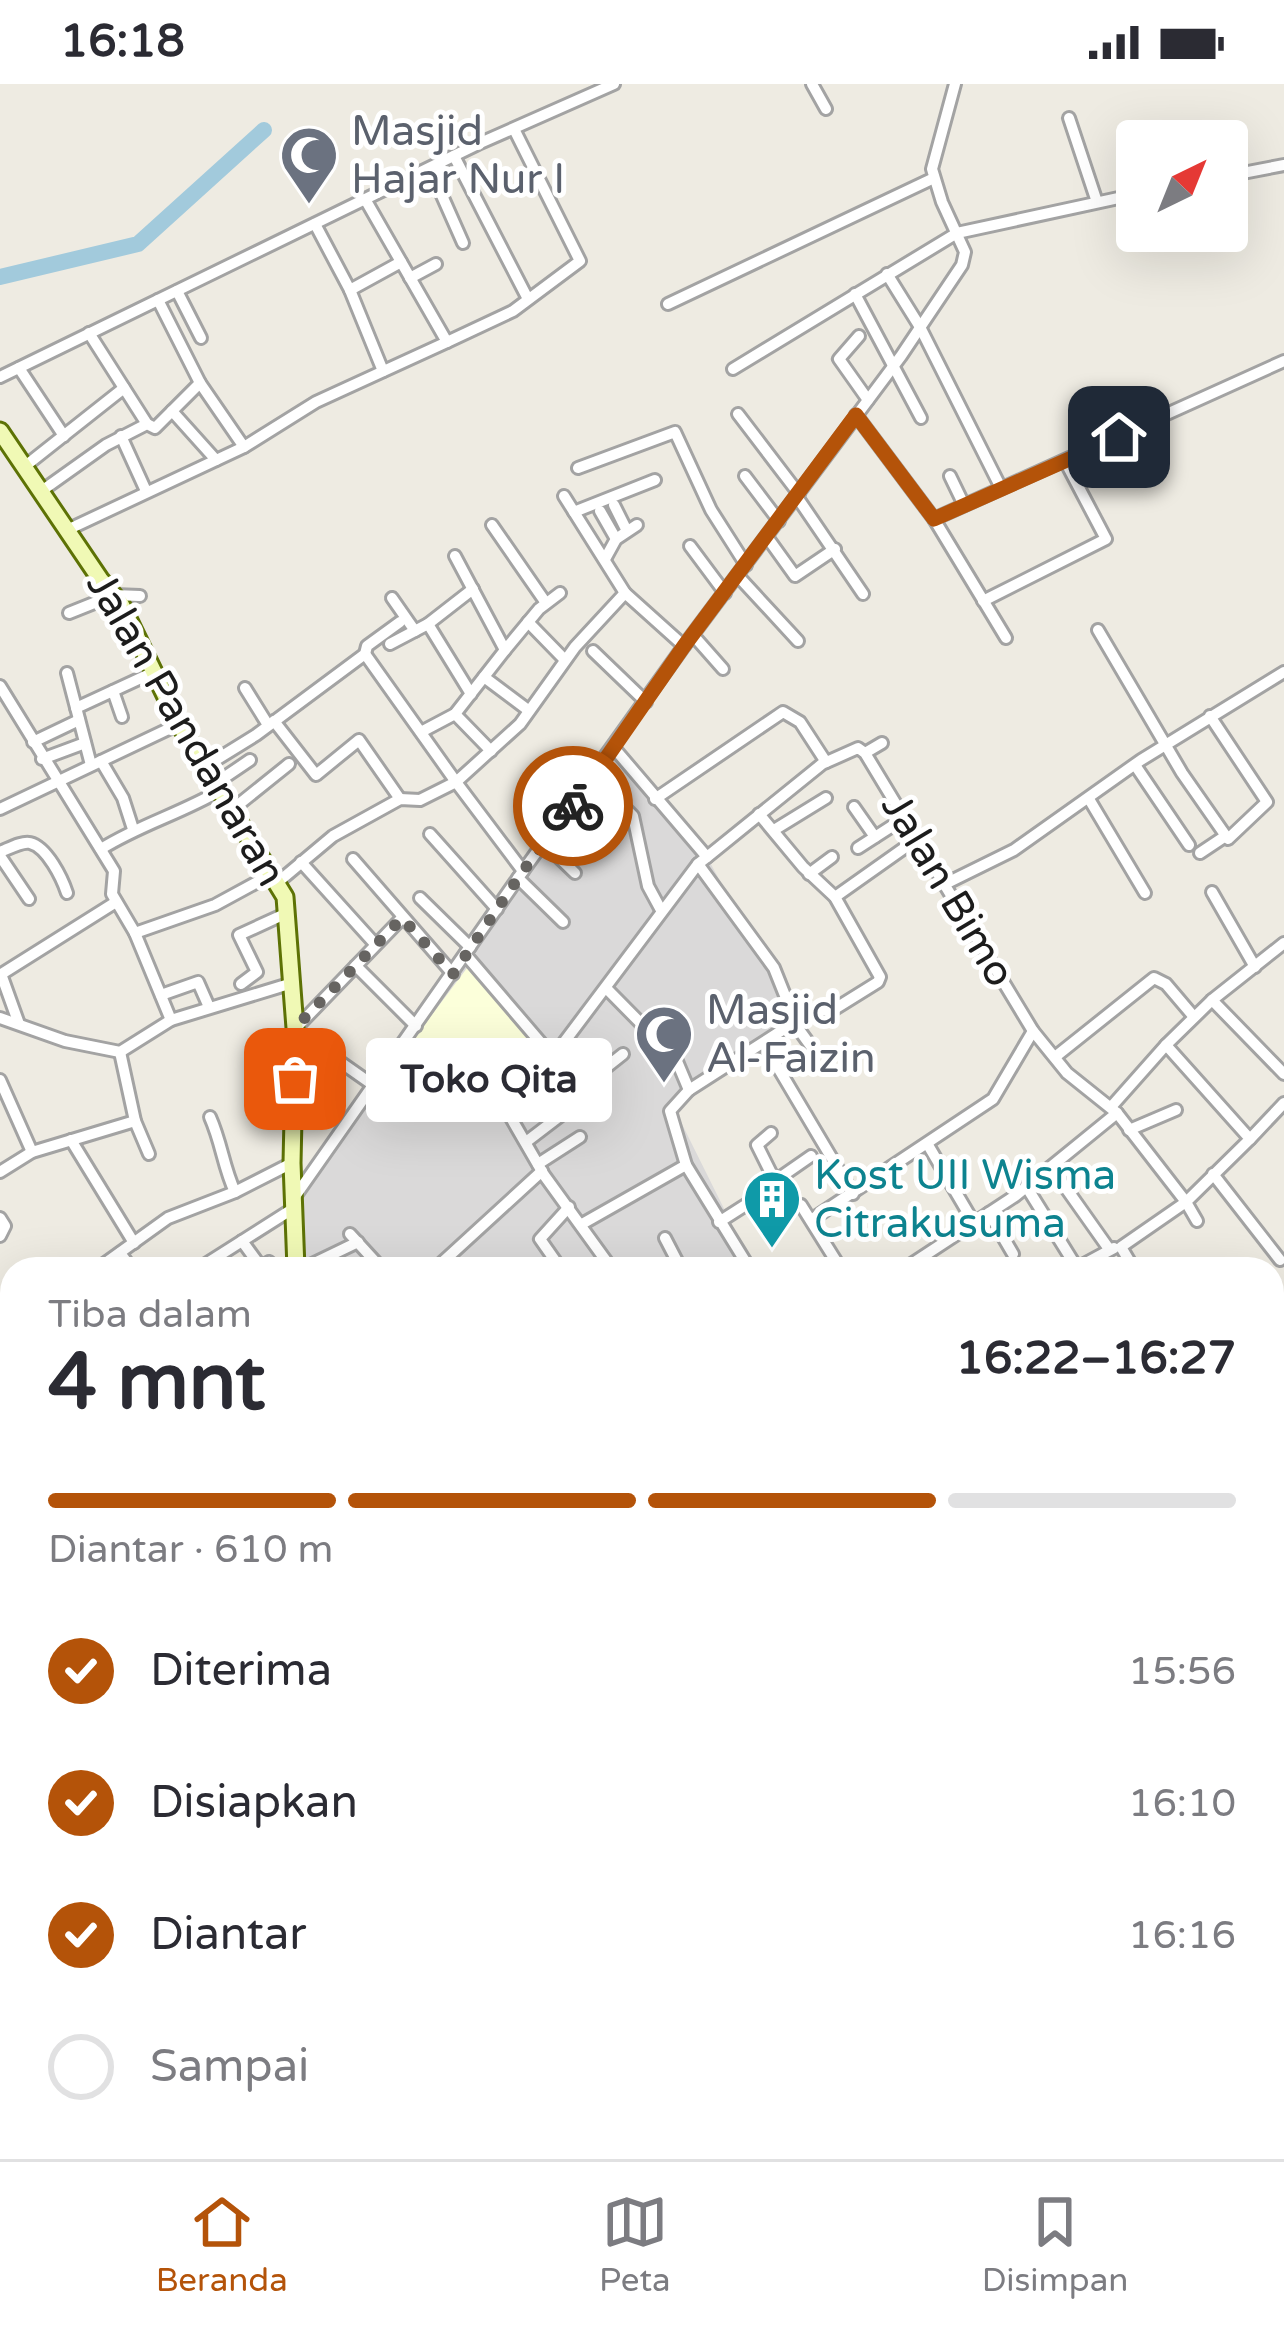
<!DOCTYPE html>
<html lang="id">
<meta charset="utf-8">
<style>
body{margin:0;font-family:"Varela Round",sans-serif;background:#f2f2f3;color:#2b2b33;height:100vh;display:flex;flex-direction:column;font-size:45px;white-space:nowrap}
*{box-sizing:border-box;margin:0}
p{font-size:39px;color:#7c7c81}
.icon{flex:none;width:66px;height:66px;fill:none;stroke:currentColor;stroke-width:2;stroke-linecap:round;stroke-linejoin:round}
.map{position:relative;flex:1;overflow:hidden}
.details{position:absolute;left:0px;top:1173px;width:1284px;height:903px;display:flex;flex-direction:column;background:#fff;border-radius:36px 36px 0 0;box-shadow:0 12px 48px #0002}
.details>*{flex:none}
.needle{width:78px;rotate:43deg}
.tools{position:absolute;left:1116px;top:36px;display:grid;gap:24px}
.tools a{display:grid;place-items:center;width:132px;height:132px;border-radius:12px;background:#fff;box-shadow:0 12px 48px #0002;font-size:60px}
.pin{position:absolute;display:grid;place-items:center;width:102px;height:102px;color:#fff;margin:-51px;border-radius:24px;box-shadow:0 6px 18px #0006}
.courier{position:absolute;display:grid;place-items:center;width:120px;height:120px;margin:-60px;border:9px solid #b45309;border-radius:50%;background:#fff;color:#222;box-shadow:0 3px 15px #0007}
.bubble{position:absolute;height:84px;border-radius:12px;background:#fff;box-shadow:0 12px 48px #0002;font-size:39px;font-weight:700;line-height:84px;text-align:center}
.overview em{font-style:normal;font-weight:700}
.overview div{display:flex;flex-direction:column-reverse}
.overview{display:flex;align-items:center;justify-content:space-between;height:204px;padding:0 48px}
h1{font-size:78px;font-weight:700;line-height:90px}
.bar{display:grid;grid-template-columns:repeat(4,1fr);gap:18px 12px;align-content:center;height:144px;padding:0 48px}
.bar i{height:15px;border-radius:9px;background:#e1e1e2}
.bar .selected{background:#b45309}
.bar p{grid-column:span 4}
ol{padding:0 48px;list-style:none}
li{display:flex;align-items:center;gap:36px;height:132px}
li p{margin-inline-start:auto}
li .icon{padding:12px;border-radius:50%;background:#b45309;color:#fff;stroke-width:4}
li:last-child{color:#7c7c81}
li i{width:66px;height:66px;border:6px solid #e1e1e2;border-radius:50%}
.status{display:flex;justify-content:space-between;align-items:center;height:84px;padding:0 60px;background:#fff;direction:ltr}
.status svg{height:33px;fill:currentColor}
.tab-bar{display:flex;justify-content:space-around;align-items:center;height:168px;border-top:3px solid #e1e1e2;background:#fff;font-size:33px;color:#7c7c81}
.tab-bar a{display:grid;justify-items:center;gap:6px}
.tab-bar .selected{color:#b45309}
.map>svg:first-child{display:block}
</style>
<div class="status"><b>16:18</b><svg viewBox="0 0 49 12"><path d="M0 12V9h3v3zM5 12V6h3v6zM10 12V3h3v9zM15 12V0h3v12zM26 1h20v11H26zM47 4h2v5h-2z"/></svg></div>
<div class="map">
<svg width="1284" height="2075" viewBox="0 0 1284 2075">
<rect width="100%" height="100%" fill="#eeebe2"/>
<!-- residential -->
<path fill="#dad9d9" d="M614,664L707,773L792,929L673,1022L754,1185H307L294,1114Z"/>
<!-- education -->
<path fill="#fcffda" d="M470,880L544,966L531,986L494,1014L481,1007L463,1013L445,1025L434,1009L442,1002L410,960Z"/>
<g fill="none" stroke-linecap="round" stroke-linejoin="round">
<!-- river -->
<path stroke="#a2cadc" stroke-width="16" d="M0,193L138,160L264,46"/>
<defs>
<g id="minor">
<path d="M812,0L826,25"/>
<path d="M1069,34L1097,118"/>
<path d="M454,72L528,215"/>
<path d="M441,78L436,98L463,159"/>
<path d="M1227,92L1284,81"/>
<path d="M315,140L350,206L383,287"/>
<path d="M887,190L920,243L1001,404"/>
<path d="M410,194L436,180"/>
<path d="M350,206L401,178"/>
<path d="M177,207L201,254"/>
<path d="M855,210L921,334"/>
<path d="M158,216L200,299"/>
<path d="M668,220L934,94"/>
<path d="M89,249L147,340"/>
<path d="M859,252L839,275L868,316"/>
<path d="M447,258L513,227L580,177L514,45"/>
<path d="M19,284L64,352"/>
<path d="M733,285L957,149L1137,110"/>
<path d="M0,293L478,60L614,0"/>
<path d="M172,327L216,376"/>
<path d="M738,330L799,410"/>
<path d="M856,331L934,435L1284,277"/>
<path d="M121,352L146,407"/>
<path d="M24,383L124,304"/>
<path d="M578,384L675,348L711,426L746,481"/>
<path d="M745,392L779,437"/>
<path d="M950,392L964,421"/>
<path d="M40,408L106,361L147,340L155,344L200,299L244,363"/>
<path d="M564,412L625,509"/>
<path d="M797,413L863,510"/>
<path d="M614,421L627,447"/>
<path d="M600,427L616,455"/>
<path d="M574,428L655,396"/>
<path d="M934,435L1006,554"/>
<path d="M492,441L546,519"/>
<path d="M67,446L244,363L316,318L447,258L365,115"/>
<path d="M767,453L795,492L835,465"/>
<path d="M690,462L725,509"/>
<path d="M605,475L616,455L637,441"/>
<path d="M738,492L798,557"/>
<path d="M392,514L415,547"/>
<path d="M983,517L1106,455L1065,377"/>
<path d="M69,529L114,511L140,512"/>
<path d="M528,538L565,576"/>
<path d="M428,540L471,610"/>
<path d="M1098,546L1182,689L1228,755L1267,718L1210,632"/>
<path d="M693,551L723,585"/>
<path d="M390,560L428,540L473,505"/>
<path d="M505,566L539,525L560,509"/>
<path d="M593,567L646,618"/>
<path d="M365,570L456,698L520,640L575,563L625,509L684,562"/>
<path d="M67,589L91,681"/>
<path d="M484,593L528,626"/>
<path d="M0,602L114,787L112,810L135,849L171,936"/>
<path d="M245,604L268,641"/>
<path d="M113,607L122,633"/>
<path d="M76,624L156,587"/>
<path d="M455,630L491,667"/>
<path d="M274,637L316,691L359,656L400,715"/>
<path d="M421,648L455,630L505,566L455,472"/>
<path d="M33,658L79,636"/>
<path d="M614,664L707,773L822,680L858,664L865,669L1033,947L1067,989L1117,1029L1186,1118L1121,1163L1134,1185"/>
<path d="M865,669L882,659"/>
<path d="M42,675L85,659"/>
<path d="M101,677L123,714L133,745"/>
<path d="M1135,681L1189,761"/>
<path d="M206,682L256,651L365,570L367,562L400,538"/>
<path d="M594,692L633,732L648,802L661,826"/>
<path d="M216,699L250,676"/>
<path d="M655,715L783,628L800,638L826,678"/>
<path d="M1089,715L1145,809"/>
<path d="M854,723L875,753"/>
<path d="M0,725L179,640"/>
<path d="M233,725L289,680"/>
<path d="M759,730L803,783L835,813L880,893L878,898L833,926H791"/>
<path d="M774,746L826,714"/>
<path d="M430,750L497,825"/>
<path d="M545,760L575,789"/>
<path d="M858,764L903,735"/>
<path d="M101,765C141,740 180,730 221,706"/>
<path d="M0,768C8,765 22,757 30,759C47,763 62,794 67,809"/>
<path d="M1200,769L1224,753"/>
<path d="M0,772L29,815"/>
<path d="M707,773L698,780L774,884L792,929V936L781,947L689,1006L670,1027L686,1081L750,1185"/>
<path d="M353,775L453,890"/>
<path d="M301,778L375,860"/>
<path d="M809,790L832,773"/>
<path d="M518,794L563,838"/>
<path d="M277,799L333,752L400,715L420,716L456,698L523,787"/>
<path d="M947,799L1014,766L1141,676L1284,588"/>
<path d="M1212,808L1255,883"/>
<path d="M835,813L917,755"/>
<path d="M420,814L470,863"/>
<path d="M135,849L215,821L272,790"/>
<path d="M465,870L553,973L698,780"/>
<path d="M356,882L416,942"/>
<path d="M1,890L19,940"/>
<path d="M0,891L116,818"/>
<path d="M241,900L257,888L239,851L287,829"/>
<path d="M606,904L676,975L689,1006"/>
<path d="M161,911L198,898L209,923"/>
<path d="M1212,916L1284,990"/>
<path d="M0,934L65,957L120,968L171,936L289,900"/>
<path d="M792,936L813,965"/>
<path d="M296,944L402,834"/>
<path d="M302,951L373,1001"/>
<path d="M405,957L440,1000"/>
<path d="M764,960L853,1110"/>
<path d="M120,968L135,1037L149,1070"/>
<path d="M1055,973L1154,894L1166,900L1194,933"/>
<path d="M0,996L32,1068"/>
<path d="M580,1004L595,1023"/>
<path d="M1111,1023L1166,961"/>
<path d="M210,1033C222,1060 223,1082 235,1108"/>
<path d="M1129,1046L1176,1026"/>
<path d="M771,1049L757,1061L777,1101"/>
<path d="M1250,1055L1284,1019"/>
<path d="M71,1056L134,1159"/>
<path d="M526,1058L560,1032"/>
<path d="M928,1061L974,1139"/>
<path d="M538,1080L580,1053"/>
<path d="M1051,1083L1109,1165"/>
<path d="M0,1088L32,1068L135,1037"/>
<path d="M1213,1090L1280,1176"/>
<path d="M775,1097L811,1072"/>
<path d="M1026,1102L1077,1184"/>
<path d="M294,1114L523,787L684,562L901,272L962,181L965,168L942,118L932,85L955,0"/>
<path d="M989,1129L1013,1170"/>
<path d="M0,1134L5,1142L0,1152"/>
<path d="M811,1136L993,1015L1033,947"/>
<path d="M1197,1137L1186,1118L1250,1055L1166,961L1212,916L1284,859"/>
<path d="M719,1138L777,1101L788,1120L801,1121L841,1185"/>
<path d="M582,1140L686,1081"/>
<path d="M350,1150L382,1185"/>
<path d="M665,1154L679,1181L669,1185"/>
<path d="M242,1157L261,1183L269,1178L275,1185"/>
<path d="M120,1169L132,1185"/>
<path d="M97,1185L168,1134L235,1108L292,1079"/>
<path d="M198,1185L294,1124"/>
<path d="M302,1185L358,1158"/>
<path d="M435,1185L542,1087"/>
<path d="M561,1185L540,1155L569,1123"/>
<path d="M612,1185L544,1091L503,1020L553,973L580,1004L623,970"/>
<path d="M904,1185L1015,1112L1117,1029"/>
<path d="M1075,1185L1114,1164"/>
<path d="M0,1256L12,1247"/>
<path d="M0,1293L12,1309"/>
<path d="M1272,1317L1284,1331"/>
<path d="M0,1344L12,1334"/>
<path d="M1272,1387L1284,1403"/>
<path d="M1272,1454L1284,1444"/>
<path d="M1277,1491L1284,1486"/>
<path d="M1272,1593L1284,1582"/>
<path d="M1272,1817L1275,1820"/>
<path d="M0,1905L12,1897"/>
<path d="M0,1919L12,1934"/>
<path d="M134,2064L142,2075"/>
<path d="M451,2064L464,2075"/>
<path d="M546,2064L558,2075"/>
<path d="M833,2064L840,2075"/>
<path d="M697,2065L715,2069L765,2064"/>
<path d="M0,2069L5,2075"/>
<path d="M155,2075L169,2064"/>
<path d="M477,2075L487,2064"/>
<path d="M618,2075L633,2064"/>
</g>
<g id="secondary">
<path d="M0,347L100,495L121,520L179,640L285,813L295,944L292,1079L296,1185"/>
<path d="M894,2064L903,2075"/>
</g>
<g id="primary">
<path d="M1272,2049L1284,2046"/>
<path d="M1180,2075L1219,2064"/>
</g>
</defs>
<!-- minor casing -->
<use href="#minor" stroke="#a3a3a3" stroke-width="16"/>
<!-- secondary casing -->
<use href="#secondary" stroke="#5d7205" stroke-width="21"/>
<!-- primary casing -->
<use href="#primary" stroke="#946f00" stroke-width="22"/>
<!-- minor -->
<use href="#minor" stroke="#fff" stroke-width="10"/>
<!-- secondary -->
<use href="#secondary" stroke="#f0f9b5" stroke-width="15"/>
<!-- primary -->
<use href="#primary" stroke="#fbd999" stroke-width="16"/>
</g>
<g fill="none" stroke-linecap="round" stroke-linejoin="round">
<!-- done -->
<path stroke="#666461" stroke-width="12" stroke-dasharray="0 21.6" d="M295,995V944L402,834L453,890L523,787L573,722"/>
<!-- route -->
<path stroke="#b45309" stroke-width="15" d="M573,722L684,562L856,331L934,435L1119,353"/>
</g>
<!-- icons -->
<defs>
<symbol id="mosque-pin" viewBox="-11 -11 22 30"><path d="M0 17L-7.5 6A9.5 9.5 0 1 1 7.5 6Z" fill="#6b7280" stroke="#fff"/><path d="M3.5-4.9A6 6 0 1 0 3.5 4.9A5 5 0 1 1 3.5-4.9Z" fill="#fff"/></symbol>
<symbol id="building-pin" viewBox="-11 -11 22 30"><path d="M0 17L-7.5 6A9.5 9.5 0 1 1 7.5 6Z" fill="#0f9aa8" stroke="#fff"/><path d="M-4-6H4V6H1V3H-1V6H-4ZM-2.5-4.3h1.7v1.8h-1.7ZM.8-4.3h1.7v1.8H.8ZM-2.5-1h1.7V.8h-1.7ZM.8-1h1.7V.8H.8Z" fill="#fff"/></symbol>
</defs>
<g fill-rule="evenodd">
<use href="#mosque-pin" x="276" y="38" width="66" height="90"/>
<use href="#mosque-pin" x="631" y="917" width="66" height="90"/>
<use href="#building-pin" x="739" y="1082" width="66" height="90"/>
</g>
<g text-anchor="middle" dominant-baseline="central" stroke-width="10" stroke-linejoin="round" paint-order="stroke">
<!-- worship labels -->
<g font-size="42" fill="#5b616d" stroke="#fff" text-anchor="start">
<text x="351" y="47">Masjid<tspan x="351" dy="48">Hajar Nur I</tspan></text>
<text x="706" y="926">Masjid<tspan x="706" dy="48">Al-Faizin</tspan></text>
</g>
<!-- street labels -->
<g font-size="42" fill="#1c1c1c" stroke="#fff">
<text transform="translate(186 645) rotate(60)">Jalan Pandanaran</text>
<text transform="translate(948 806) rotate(59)">Jalan Bimo</text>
</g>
<!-- culture labels -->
<g font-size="42" fill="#0d838f" stroke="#fff" text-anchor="start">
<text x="814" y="1091">Kost UII Wisma<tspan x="814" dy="48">Citrakusuma</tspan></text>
</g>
</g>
</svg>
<div class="tools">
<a><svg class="needle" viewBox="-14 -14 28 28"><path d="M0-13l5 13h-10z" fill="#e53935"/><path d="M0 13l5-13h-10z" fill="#7c7c81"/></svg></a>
</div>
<div class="pin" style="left:295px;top:995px;background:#ea580c"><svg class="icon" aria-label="bag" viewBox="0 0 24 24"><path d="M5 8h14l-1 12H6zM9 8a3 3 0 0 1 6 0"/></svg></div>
<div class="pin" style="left:1119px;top:353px;background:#1f2937"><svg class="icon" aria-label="home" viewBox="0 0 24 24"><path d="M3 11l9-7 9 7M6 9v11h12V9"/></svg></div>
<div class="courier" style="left:573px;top:722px"><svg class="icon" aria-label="bike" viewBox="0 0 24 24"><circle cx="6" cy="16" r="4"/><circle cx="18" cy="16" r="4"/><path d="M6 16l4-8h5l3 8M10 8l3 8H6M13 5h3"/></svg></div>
<div class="bubble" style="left:366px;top:954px;width:246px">Toko Qita</div>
<section class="details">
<div class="overview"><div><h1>4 mnt</h1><p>Tiba dalam</p></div><em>16:22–16:27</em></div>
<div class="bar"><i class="selected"></i><i class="selected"></i><i class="selected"></i><i></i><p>Diantar · 610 m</p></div>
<ol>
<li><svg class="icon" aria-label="check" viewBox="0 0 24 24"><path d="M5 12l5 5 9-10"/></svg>Diterima<p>15:56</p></li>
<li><svg class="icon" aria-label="check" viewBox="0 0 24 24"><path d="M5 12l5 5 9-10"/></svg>Disiapkan<p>16:10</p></li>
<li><svg class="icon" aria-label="check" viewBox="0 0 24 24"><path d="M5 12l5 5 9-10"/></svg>Diantar<p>16:16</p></li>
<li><i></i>Sampai</li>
</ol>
</section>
</div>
<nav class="tab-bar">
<a class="selected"><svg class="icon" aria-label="home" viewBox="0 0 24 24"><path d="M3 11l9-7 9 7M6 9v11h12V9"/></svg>Beranda</a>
<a><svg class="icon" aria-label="map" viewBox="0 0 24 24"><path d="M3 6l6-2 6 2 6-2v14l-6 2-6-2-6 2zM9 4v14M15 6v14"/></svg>Peta</a>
<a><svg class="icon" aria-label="saved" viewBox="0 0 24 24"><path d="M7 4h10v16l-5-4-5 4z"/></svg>Disimpan</a>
</nav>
